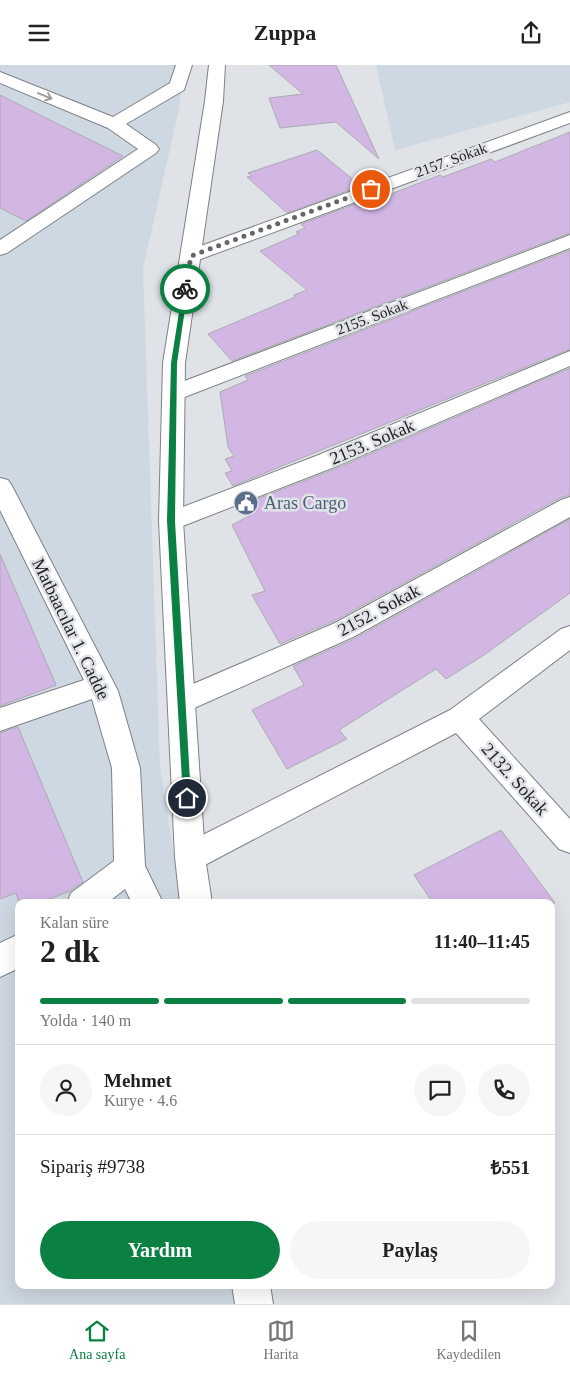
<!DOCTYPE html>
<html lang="tr">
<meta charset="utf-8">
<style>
body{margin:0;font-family:Georgia,serif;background:#f6f6f6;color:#222;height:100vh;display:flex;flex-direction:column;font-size:19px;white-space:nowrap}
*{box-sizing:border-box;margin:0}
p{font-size:16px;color:#767676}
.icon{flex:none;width:28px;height:28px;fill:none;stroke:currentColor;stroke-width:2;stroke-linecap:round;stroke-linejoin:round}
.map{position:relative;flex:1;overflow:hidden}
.details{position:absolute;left:15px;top:834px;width:540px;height:390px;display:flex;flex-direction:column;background:#fff;border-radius:10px;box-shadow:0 5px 20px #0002}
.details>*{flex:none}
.pin{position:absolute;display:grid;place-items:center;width:42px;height:42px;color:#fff;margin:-21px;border:2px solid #fff;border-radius:50%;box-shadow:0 1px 5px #0007}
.courier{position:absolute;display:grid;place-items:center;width:50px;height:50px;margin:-25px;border:4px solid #0b8043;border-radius:50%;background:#fff;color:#222;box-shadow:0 1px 6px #0007}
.overview em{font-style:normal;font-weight:800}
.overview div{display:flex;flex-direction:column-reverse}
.overview{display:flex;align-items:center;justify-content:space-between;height:85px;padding:0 25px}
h1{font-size:32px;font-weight:800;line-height:38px}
.bar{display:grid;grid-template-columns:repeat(4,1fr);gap:8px 5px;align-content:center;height:60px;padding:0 25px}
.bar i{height:6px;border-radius:4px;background:#e0e0e0}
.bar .current{background:#0b8043}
.bar p{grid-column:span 4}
.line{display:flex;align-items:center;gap:12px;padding:0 25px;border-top:1px solid #e0e0e0}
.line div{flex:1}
.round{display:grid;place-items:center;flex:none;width:52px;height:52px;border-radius:26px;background:#f6f6f6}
.primary-button{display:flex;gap:10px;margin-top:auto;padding:10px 25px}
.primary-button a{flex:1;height:58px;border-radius:30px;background:#0b8043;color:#fff;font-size:20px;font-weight:800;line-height:58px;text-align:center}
.primary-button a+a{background:#f6f6f6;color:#222}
header{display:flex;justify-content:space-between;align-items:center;height:65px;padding:0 25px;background:#fff;font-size:22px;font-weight:800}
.menu{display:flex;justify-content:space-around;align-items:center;height:70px;border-top:1px solid #e0e0e0;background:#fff;font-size:14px;color:#767676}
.menu a{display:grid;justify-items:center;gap:2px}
.menu .current{color:#0b8043}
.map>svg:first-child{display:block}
</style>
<header><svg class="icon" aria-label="menu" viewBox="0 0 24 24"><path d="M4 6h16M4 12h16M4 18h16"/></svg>Zuppa<svg class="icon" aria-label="share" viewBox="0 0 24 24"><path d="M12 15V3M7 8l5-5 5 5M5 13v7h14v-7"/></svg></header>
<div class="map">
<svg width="570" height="1239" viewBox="0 0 570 1239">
<rect width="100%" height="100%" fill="#dfe3e8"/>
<!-- built -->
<g fill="#ced8e2">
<path d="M0,0H186L178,48L143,204L160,700L181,837L19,838V1220H241L244,1239H0Z"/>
<path d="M376,0H570V37L395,85Z"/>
</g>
<!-- building -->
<g fill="#d2b7e5" stroke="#adaaaf">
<path d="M269,0H336L379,94L336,57L280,63L269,33L303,29Z"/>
<path d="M0,30L60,60L123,91L26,156L0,143Z"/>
<path d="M570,67V168L232,296L208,269L295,232L294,230L307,225L260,186L299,169L296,167L305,163L301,159L375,132L378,134L440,110L443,112L491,94L495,97Z"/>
<path d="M317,85L361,121L287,148L247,112L252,111L248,108Z"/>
<path d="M570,185V284L233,421L225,408L232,406L225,394L234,391L228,382L220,327L248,315L245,311Z"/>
<path d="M570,303V430L560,433L334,556L280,579L252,530L265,526L232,460L251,450L244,439L333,405Z"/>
<path d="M570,454V528L484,590L446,614L436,604L339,665L347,674L287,704L252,645L304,620L293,601L354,574Z"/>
<path d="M0,489L56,620L0,641Z"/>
<path d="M18,662L83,817L70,826L39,838H19L16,828L0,834V668Z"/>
<path d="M501,765L555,838H433L414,810Z"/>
</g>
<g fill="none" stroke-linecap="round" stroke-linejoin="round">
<defs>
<g id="street">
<path d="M176,0H192L184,25L126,59L156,80L159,84L156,88L7,188L0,190V175L138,84L108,63L0,18V7L113,52L170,18Z"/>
<path d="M570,47V58L198,195H184L181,191L184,187Z"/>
<path d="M570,170V183L182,333L174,335L166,333L163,328L166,323Z"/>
<path d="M570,286V301L332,403L180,462L171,465L162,462L159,456L162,450L316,391Z"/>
<path d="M0,413L8,415L12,421L118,626L140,703L145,801L163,838H132L125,824L107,838H67L71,828L114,796L112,703L92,634L0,666V643L84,615L0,445Z"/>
<path d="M570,432V452L353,572L192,644L182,647L172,644L168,636L172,628L335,558L561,435Z"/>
<path d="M570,561V585L479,654L570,754V788L559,784L456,668L201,802L190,806L179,802L175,792L179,782L450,645L561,564Z"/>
<path d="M19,869V903L0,912V878Z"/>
</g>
<g id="secondary">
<path d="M209,0H225L223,36L185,298L183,456L205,792L212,838H180L175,792L159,456L163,298L205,36Z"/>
<path d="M232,1220H270L273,1239H235Z"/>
</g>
</defs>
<!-- street casing -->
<use href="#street" stroke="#7d8185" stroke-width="2"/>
<!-- secondary casing -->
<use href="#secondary" stroke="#7d8185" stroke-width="2"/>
<!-- street -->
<use href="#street" fill="#fff" fill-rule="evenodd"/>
<!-- secondary -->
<use href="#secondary" fill="#fff" fill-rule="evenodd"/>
</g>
<!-- one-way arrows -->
<defs><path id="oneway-shaft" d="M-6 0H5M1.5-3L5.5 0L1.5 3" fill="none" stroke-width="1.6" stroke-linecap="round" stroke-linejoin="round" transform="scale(1.25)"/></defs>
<use stroke="#9c9c9d" href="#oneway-shaft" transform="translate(45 31) rotate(22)"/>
<!-- route -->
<path fill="#0b8043" d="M183,222L188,224L177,298L175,456L191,733L187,737L183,733L167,456L171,298Z"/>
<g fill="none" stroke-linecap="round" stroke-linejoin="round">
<!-- done -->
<path stroke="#646669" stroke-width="5" stroke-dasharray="0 9" d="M185,224L191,191L371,124"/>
</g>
<!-- icons -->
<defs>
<symbol id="civic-disc" viewBox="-11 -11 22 22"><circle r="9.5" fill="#5c6f8a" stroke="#dfe3e8"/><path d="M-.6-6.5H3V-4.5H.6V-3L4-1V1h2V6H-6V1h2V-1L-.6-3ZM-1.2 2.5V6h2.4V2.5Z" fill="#fff"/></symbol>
</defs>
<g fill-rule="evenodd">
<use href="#civic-disc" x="232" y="424" width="28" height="28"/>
</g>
<g text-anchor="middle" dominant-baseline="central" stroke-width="5" stroke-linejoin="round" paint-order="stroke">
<!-- far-street labels -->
<g font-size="15" fill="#222325" stroke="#dfe3e8">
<text transform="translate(451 95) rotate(-20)">2157. Sokak</text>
<text transform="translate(372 252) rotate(-21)">2155. Sokak</text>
</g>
<!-- street labels -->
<g font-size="18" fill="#222325" stroke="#dfe3e8">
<text transform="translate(372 377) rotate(-23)">2153. Sokak</text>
<text transform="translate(379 545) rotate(-28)">2152. Sokak</text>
<text transform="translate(71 564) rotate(64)">Matbaacılar 1. Cadde</text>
<text transform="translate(515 714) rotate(48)">2132. Sokak</text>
</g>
<!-- service labels -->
<g font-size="18" fill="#4e5e75" stroke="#dfe3e8" text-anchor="start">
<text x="264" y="438">Aras Cargo</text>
</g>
</g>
</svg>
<div class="pin" style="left:371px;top:124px;background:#ea580c"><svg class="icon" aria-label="bag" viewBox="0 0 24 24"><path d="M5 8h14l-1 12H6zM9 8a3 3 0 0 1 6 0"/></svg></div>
<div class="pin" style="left:187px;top:733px;background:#1f2937"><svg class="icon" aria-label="home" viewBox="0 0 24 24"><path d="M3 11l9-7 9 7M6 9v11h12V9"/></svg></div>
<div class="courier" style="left:185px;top:224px"><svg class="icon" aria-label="bike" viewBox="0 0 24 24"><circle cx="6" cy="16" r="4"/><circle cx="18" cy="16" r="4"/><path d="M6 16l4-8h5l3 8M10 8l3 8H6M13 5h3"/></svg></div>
<section class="details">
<div class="overview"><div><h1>2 dk</h1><p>Kalan süre</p></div><em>11:40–11:45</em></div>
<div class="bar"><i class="current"></i><i class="current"></i><i class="current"></i><i></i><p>Yolda · 140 m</p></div>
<div class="line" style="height:90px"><a class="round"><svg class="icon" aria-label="person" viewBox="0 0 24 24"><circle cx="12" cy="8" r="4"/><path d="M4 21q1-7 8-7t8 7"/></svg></a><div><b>Mehmet</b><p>Kurye · 4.6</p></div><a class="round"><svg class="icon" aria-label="chat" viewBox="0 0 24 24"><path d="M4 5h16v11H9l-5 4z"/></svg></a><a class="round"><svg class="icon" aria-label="phone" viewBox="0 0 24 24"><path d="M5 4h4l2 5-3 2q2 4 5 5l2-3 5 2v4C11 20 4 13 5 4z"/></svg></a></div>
<div class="line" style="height:65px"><div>Sipariş #9738</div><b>₺551</b></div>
<div class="primary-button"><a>Yardım</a><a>Paylaş</a></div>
</section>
</div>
<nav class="menu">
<a class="current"><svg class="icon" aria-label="home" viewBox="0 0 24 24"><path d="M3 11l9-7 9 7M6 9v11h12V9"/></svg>Ana sayfa</a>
<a><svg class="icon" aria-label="map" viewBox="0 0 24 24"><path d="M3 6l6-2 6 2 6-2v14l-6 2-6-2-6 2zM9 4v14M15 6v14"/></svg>Harita</a>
<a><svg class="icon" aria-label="saved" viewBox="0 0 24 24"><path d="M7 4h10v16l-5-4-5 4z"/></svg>Kaydedilen</a>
</nav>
